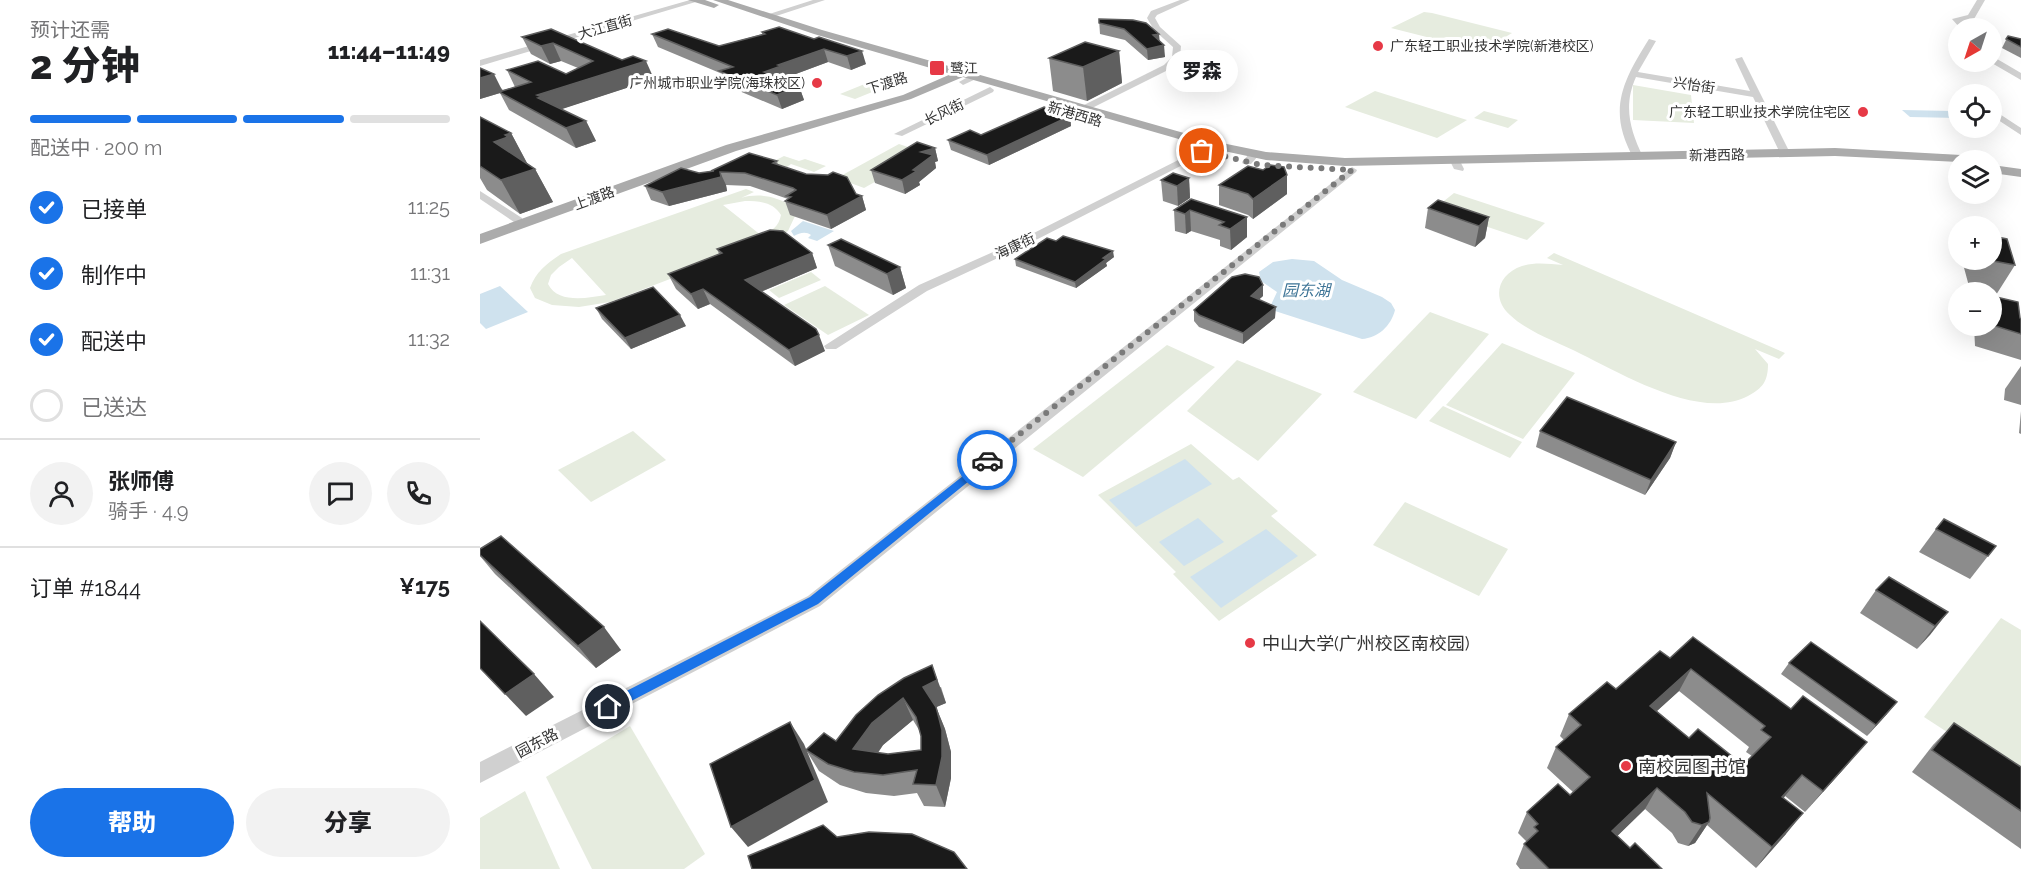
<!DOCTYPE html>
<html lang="zh">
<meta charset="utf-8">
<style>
body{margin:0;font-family:Raleway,"Noto Sans SC",sans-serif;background:#f2f2f2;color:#202124;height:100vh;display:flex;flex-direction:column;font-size:22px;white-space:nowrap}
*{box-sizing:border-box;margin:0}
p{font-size:20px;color:#757577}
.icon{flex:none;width:33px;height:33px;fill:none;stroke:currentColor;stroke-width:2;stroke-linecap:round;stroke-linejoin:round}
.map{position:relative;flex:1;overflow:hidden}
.panel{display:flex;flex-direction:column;background:#fff;width:480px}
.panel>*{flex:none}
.needle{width:39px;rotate:219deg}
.tools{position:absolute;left:1468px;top:18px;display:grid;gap:12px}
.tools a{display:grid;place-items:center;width:54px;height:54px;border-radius:50%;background:#fff;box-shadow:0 6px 24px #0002;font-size:30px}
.pin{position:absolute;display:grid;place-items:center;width:51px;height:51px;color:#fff;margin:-26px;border:3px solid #fff;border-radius:50%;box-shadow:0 2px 6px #0007}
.courier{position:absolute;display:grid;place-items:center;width:60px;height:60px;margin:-30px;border:4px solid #1a73e8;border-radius:50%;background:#fff;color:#222;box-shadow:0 2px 8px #0007}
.bubble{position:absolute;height:42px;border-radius:21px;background:#fff;box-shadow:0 6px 24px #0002;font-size:20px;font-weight:800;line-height:42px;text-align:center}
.overview em{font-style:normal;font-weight:800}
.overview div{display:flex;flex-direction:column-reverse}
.overview{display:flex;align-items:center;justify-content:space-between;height:102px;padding:0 30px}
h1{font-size:39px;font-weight:800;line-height:45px}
.bar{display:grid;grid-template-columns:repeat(4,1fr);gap:9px 6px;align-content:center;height:72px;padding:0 30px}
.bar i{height:8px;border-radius:4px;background:#e0e0e0}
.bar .selected{background:#1a73e8}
.bar p{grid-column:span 4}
.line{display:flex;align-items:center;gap:15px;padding:0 30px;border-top:2px solid #e0e0e0}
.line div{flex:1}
.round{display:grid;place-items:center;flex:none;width:63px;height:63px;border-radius:32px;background:#f2f2f2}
ol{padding:0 30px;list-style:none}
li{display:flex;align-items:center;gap:18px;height:66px}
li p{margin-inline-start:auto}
li .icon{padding:6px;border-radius:50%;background:#1a73e8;color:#fff;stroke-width:4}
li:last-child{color:#757577}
li i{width:33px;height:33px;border:3px solid #e0e0e0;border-radius:50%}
.primary-button{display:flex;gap:12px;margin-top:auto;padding:12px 30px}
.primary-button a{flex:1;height:69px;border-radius:36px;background:#1a73e8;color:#fff;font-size:24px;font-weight:800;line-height:69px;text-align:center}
.primary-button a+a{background:#f2f2f2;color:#202124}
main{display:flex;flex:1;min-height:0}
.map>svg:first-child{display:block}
</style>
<main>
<section class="panel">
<div class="overview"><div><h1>2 分钟</h1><p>预计还需</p></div><em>11:44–11:49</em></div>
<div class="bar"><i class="selected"></i><i class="selected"></i><i class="selected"></i><i></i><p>配送中 · 200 m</p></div>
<ol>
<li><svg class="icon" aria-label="check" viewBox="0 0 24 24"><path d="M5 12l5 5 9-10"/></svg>已接单<p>11:25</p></li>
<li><svg class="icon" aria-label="check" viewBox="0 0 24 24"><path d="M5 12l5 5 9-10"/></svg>制作中<p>11:31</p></li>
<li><svg class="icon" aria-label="check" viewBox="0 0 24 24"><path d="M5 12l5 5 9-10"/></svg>配送中<p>11:32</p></li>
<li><i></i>已送达</li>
</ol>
<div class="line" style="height:108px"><a class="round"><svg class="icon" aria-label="person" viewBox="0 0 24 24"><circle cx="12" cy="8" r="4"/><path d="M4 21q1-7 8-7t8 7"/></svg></a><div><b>张师傅</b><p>骑手 · 4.9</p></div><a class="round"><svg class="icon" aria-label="chat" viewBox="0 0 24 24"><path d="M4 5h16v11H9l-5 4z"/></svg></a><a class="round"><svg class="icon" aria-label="phone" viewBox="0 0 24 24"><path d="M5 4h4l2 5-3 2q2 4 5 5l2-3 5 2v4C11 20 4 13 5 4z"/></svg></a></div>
<div class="line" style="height:78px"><div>订单 #1844</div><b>¥175</b></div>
<div class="primary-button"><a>帮助</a><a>分享</a></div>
</section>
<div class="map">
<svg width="1541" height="869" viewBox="0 0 1541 869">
<rect width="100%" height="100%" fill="#fff"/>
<!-- green -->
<g fill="#e6ecdf" fill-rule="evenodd">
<path d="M944,12L952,13L1032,33L1002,51L911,28Z"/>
<path d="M397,79L412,84L375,99L360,94Z"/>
<path d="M1153,85L1211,95L1214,123L1153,120Z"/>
<path d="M895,91L987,120L957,138L865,107Z"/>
<path d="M1004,111L1038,120L1028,128L994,118Z"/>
<path d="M419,144L443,152L425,165L384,188L357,178Z"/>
<path d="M304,156L319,161L325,159L346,166L334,172L311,164L307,167L292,162Z"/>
<path d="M266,189L274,192L261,198C278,193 296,196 311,206L315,216L308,231L297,238L130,302L99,307L72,305L55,298L50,288C56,272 66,264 81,254ZM265,201C279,201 293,202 301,215C299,226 292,231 282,236L243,205ZM92,258L126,295C107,298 78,304 68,284L71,275L79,267Z"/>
<path d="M974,193L1065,223L1047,240L954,209Z"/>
<path d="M1074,253L1305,353L1299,359L1275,349L1288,364C1288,381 1283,388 1268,396C1221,421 1144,375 1101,354C1078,342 1049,333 1030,315C1011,298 1018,274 1042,266C1055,262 1069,264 1083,265L1067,258Z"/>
<path d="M331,272L341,280L299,298L289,290Z"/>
<path d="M345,286L389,315L348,335L304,305Z"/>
<path d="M950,312L1009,334L936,419L873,392Z"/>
<path d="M1022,343L1095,373L1043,439L966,405Z"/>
<path d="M687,345L735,367L603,477L553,449Z"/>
<path d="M757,360L842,394L778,461L707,411Z"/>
<path d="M963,406L1042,442L1030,458L949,421Z"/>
<path d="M153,431L186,460L111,502L78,470Z"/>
<path d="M711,444L753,480L759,477L798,511L791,516L837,555L739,621L693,574L696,572L618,495Z"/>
<path d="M925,502L1028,549L999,596L893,545Z"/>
<path d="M1521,618L1541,630V780L1444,717Z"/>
<path d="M150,726L225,854L204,869H112L66,777Z"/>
<path d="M45,791L80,869H0V818Z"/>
</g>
<!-- water -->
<g fill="#cfe2ee">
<path d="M1422,110L1473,111L1479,118L1430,117Z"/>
<path d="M323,221L354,231L337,241L328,238L331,235C326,231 319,233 314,236L311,231Z"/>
<path d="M812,259L834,261L862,280L902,297L911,303L915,310C911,326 898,338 882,339L795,311L790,307L797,292L781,281L779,272L793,262Z"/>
<path d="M20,286L48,312L6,329L0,323V294Z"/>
<path d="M705,459L732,484L656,527L629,500Z"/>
<path d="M718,518L744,542L704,566L679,542Z"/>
<path d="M786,529L818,556L741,608L710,577Z"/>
</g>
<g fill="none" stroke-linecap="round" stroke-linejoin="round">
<!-- minor -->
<g fill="#d0d0d0" fill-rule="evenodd">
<path d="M210,0L219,1L0,66V60Z"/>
<path d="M333,0H345L290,18L283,16Z"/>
<path d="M700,0H710L677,15L675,18L680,27L701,46L700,57L690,69L608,110H602V106L684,65L692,57L693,47L674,30L667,18L671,11Z"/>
<path d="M1497,0H1505L1494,19L1482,21L1488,28H1480L1472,19L1488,15Z"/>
<path d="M1169,39L1176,41L1158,72L1270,91L1255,59L1262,57L1310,153L1309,155L1300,153L1273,97L1156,77C1143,106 1150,130 1163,157L1154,159C1127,111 1142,82 1169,39Z"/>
<path d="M1512,56L1541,73V80L1510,62Z"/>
<path d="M495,73L499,76L498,78L483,85L479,82Z"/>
<path d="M510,87L514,90L513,92L422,136L414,134Z"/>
<path d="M1512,109L1541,128V135L1512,116Z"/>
<path d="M722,148L727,151L726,153L548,244L447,291L356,349H346L344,346L439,285L540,240Z"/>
<path d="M770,153L779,155L771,164H763L762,162Z"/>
<path d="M975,158L979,159L984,169L983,171L974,169L970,161Z"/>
<path d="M872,167L877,170L876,172L340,606L0,783V762L328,596Z"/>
<path d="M0,191L42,218V222H34L0,199Z"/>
</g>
<!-- major -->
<g fill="#ababab" fill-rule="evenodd">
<path d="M208,0H225L239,5L234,8Z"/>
<path d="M233,0H248L342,30L732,141L786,152L865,158L1355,148L1499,156L1506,160H1479V162L1355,156L865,166L786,160L730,148L483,77L431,99L256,151L0,244V234L246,145L423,95L471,74L334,34Z"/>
<path d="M1512,165L1541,169V177L1512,173Z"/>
</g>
</g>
<!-- wall -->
<g fill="#8c8c8c" fill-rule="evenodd">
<path d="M619,19L680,41L685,57L668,60L645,40L620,34Z"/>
<path d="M299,27L386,64L371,70L348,62L305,78L306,80H305L319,86L324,100L302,109L245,85L240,73L178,47L172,34L239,46L282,34V32Z"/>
<path d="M71,29L174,79L81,109L106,121L116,141L96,148L29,110L20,93L0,99V68L23,90L35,87L27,70L86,74L98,68L81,61L70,64L51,54L42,37Z"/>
<path d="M1528,36L1541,39V58L1522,48Z"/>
<path d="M639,51L642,83L607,101L573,91L569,58Z"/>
<path d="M744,59L745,68L723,79L696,71L695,62Z"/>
<path d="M590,116L591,126L509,165L471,150L468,140L501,135Z"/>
<path d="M0,117L31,133L47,163L55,169L73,202L40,214L7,190L0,178Z"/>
<path d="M455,148L458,161L455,162L456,168L439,182L440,185L425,194L395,183L391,170Z"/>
<path d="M297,161L298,165L382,196L386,210L351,229L310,215L305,201L308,199L270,186L246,185L247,191L189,206L171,200L165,186L219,173Z"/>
<path d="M709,178L710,198L698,206L683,201L681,180Z"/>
<path d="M739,185L807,194L773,219L768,215L739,205Z"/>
<path d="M711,199L767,237L751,250L740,246V240L711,231L706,234L695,231L694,210Z"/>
<path d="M948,208L1009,217L1005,238L995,247L945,228Z"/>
<path d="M576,241L634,257L626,263L627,266L596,288L536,266L535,259Z"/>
<path d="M348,245L420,267L426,288L413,295L355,266Z"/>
<path d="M237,249L332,253L337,268L281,292L345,351L315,366L230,304L218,309L196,289L188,274L239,254Z"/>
<path d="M1486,260H1512L1535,265L1516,295L1512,294V292H1502L1490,290L1483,264Z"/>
<path d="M783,296L779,299L795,318L763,344L719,327L714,321V310Z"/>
<path d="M116,308L206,326L151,349L122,319Z"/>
<path d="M1540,318L1541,319V360L1495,346L1494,326H1512Z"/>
<path d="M1541,366V405L1524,400L1525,389Z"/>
<path d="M1541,411V434L1539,433Z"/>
<path d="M1060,431L1196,442L1190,458L1165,495L1056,447Z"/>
<path d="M1456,529L1508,556L1490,579L1439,552Z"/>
<path d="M0,549L141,650L116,668L15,574L0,556Z"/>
<path d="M1396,590L1468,612L1437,649L1380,613Z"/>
<path d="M1213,637L1368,764L1325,812L1305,796L1304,798L1306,834L1276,868L1227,825L1215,843L1208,846L1198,843L1192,833L1165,809L1137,836L1150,848L1182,869H1040L1036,864L1044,844L1047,842L1038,833L1047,812L1090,795L1093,792L1067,768L1076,747L1084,740L1080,736L1089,714L1190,658ZM1199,691L1269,747L1266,752L1272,756L1263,765L1209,738L1177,711Z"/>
<path d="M1309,663L1407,714L1387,736L1301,674Z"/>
<path d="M461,687L466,703L456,707L465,729L471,752V778L465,807L444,806L437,793L414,796L386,793L360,785L339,771L326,750L356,741L376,715ZM433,720L439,730L441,736V750L408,754L398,753L403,745Z"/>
<path d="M1474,723L1541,767V849L1432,772L1453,745Z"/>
</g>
<!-- shaded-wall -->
<g fill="#5f5f5f">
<path d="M679,34L680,45L673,35Z"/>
<path d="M73,43L81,61L70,64L61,46Z"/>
<path d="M684,45L685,57L668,60L667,49Z"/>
<path d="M344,49L348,62L305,78L306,80L288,86L284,72L298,65Z"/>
<path d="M382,51L386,64L371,70L367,56Z"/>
<path d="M639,51L642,83L607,101L603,67Z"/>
<path d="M744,59L745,68L723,79L722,70Z"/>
<path d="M166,61L174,79L70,113L68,117L57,95Z"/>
<path d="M14,74L23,92H19L20,93L0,99V78Z"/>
<path d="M319,86L324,100L302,109L297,95Z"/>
<path d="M590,116L591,126L509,165L507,155Z"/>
<path d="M106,121L116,141L96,148L86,128Z"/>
<path d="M31,133L48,165L14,142L25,135Z"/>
<path d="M455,148L458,161L455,162L456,168L439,182L440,185L425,194L422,180L433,170L441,152Z"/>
<path d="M55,169L73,202L40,214L21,180Z"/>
<path d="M240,172L246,185L247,191L189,206L182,192Z"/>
<path d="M807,175V194L773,219V199Z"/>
<path d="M709,178L710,198L698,206L697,186Z"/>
<path d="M382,196L386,210L351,229L347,215Z"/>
<path d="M710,210L711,231L706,234L705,214Z"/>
<path d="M767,217V237L751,250L750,229Z"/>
<path d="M1009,217L1005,238L995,247L999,226Z"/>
<path d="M633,251L634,257L626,263L627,266L596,288L595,282Z"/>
<path d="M332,253L337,268L271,296L265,280Z"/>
<path d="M420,267L426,288L413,295L407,274Z"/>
<path d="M783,285V296L771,307V296Z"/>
<path d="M223,289L230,304L218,309L211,294Z"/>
<path d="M796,307L795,318L763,344V333Z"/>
<path d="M200,315L206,326L151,349L145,338Z"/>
<path d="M339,335L345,351L315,366L309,350Z"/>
<path d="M1196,442L1190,458L1165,495L1171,480Z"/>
<path d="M1468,612L1450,635L1437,649L1455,626Z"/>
<path d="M124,627L141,650L116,668L98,646Z"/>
<path d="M452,665L466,703L452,709L443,687Z"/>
<path d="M1211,669L1199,691L1158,728L1170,706Z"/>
<path d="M54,674L74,697L46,716L25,694Z"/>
<path d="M423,698L433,720L403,745L385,771L373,749L392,723Z"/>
<path d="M1417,702L1407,714L1387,736L1396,725Z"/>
<path d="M456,707L465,729L471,752V778L465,807L456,785Z"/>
<path d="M310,722L324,744L348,802L268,847L251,827Z"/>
<path d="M1387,742L1368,764L1325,812L1343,791Z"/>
<path d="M1322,775L1305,796L1286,818L1302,797Z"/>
<path d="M1177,788L1165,809L1121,852L1132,831Z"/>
<path d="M1323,813L1306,834L1276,868L1292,847Z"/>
<path d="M1229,822L1215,843L1208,846L1222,825Z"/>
</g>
<!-- building -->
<g fill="#1a1a1a" stroke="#5f5f5f" stroke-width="1.5" fill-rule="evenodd">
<path d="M619,19L653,20L666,23L679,34L673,35L684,45L667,49L644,29L619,23Z"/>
<path d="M299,27L334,39L339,37L382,51L367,56L344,49L298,65L301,66L284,72L319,86L297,95L239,71L253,67L172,34L188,29L239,46L285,34L282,32Z"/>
<path d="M71,29L142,60L153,56L166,61L57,95L62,97L58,98L106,121L86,128L19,92L51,82L27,70L58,61L86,74L113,61L73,43L61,46L42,37Z"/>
<path d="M1528,36L1541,39V47L1526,39Z"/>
<path d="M605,42L639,51L603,67L569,58Z"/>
<path d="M717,52L744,59L722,70L695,62Z"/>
<path d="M0,68L14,74L0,78Z"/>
<path d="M564,107L590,116L507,155L468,140L490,130L501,135Z"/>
<path d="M0,117L31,133L25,135L28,137L14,142L55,169L21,180L0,166Z"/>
<path d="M437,142L455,148L441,152L453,155L433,170L437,171L422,180L391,170Z"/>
<path d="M269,153L297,161L293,163L326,174L348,175L353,172L367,177L376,194L382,196L347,215L305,201L311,197L306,196L316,190L313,188L265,173L240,172L241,177L182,192L165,186L201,168L219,173L234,171H231Z"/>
<path d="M790,165L804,167L807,175L773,199L768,194L739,185L768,166L783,170Z"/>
<path d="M693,173L709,178L697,186L681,180Z"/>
<path d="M711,199L767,217L750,229L739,225L744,222L710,210L705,214L694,210Z"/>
<path d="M958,200L1009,217L999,226L948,208Z"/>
<path d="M290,230L303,231L332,253L265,280L336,329L339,335L309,350L226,291L223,289L211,294L188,274L242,253L237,249Z"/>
<path d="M583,236L633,251L623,258L626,259L595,282L535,259L567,238L576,241Z"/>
<path d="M1512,236L1527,239L1535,265L1508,260H1512Z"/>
<path d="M361,239L420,267L407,274L348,245Z"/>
<path d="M765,274L779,277L783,285L771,296L796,307L763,333L719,315L714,310L752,277Z"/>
<path d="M173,287L200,315L145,338L116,308Z"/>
<path d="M1512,296L1538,302L1540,318L1541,319V334L1512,325Z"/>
<path d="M1087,397L1196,442L1171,480L1060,431Z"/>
<path d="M1464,519L1516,546L1508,556L1456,529Z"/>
<path d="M21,536L124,627L98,646L0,555V549Z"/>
<path d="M1409,577L1468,612L1455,626L1396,590Z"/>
<path d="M0,621L54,674L25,694L0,668Z"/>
<path d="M1213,637L1311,709L1323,696L1387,742L1343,791L1322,775L1302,797L1323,813L1292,847L1227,793L1230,818L1229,822L1222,825L1212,822L1205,812L1177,788L1132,831L1150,848L1155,843L1182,869H1069L1044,844L1058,831L1054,827L1058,824L1047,812L1078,784L1090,795L1110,777L1076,747L1101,725L1089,714L1127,682L1136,689L1180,651L1190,658ZM1211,669L1285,726L1281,730L1291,737L1263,765L1218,729L1209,738L1170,706Z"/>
<path d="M1331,642L1417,702L1396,725L1309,663Z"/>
<path d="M452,665L457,680L443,687L456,707L462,730V757L456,785L433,784L437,770L403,775L374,772L348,764L326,750L344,733L356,741L376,715L398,695L424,678ZM423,698L436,717L441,736V750L408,754L373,749L392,723Z"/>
<path d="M310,722L335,780L251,827L230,764Z"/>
<path d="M1474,723L1541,767V811L1452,750Z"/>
<path d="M343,825L357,837L389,832L432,834L474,852L487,869H272L268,856Z"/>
</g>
<!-- route -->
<path fill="#1a73e8" d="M507,457L511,458V463L338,604L132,711H123L121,707L123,703L330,597Z"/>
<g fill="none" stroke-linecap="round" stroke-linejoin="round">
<!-- done -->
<path stroke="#7a7a7a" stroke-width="6" stroke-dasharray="0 10.8" d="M507,460L872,170L781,165L722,151"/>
</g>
<!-- markers -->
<g fill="#e63946" stroke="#fff" stroke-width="2">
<circle cx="898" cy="46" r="6"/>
<rect x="449" y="60" width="16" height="16" rx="3"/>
<circle cx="337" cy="83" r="6"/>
<circle cx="1383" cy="112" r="6"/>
<circle cx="770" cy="643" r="6"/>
<circle cx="1146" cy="766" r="6"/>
</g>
<g text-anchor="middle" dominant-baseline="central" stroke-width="6" stroke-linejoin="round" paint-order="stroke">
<!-- far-street labels -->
<g font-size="14" fill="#333" stroke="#fff">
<text transform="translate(125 27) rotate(-16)">大江直街</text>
<text transform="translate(407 83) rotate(-18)">下渡路</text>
<text transform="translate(1214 85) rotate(9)">兴怡街</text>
<text transform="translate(464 112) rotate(-26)">长风街</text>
<text transform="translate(595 114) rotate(16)">新港西路</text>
<text transform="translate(1237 155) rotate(-1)">新港西路</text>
<text transform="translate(114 198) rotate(-20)">上渡路</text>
<text transform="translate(535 246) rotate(-25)">海康街</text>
</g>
<!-- far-poi labels -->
<g font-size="14" fill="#333" stroke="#fff" text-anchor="start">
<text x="910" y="46">广东轻工职业技术学院(新港校区)</text>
<text x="470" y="68">鹭江</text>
<text x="325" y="83" text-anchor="end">广州城市职业学院(海珠校区)</text>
<text x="1371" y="112" text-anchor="end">广东轻工职业技术学院住宅区</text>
</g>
<!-- street labels -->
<g font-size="15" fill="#333" stroke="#fff">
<text transform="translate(57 743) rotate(-28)">园东路</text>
</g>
<!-- water labels -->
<g font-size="16" font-style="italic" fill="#3f7597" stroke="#fff">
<text x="826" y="290">园东湖</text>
</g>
<!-- near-poi labels -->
<g font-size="18" fill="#333" stroke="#fff" text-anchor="start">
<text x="782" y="643">中山大学(广州校区南校园)</text>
<text x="1158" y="766">南校园图书馆</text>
</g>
</g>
</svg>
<div class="tools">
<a><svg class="needle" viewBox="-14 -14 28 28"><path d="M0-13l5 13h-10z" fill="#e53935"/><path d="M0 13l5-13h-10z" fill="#757577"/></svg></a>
<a><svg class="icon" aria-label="locate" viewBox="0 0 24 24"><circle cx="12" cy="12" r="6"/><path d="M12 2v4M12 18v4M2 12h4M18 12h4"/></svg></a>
<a><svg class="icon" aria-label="layers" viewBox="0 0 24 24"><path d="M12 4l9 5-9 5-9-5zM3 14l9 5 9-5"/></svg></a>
<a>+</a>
<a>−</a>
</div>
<div class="pin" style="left:722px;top:151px;background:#ea580c"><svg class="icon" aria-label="bag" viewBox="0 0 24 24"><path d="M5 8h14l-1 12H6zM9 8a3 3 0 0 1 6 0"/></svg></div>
<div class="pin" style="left:128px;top:707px;background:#1f2937"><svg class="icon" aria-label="home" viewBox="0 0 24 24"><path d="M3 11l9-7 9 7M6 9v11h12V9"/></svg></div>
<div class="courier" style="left:507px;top:460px"><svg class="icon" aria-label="car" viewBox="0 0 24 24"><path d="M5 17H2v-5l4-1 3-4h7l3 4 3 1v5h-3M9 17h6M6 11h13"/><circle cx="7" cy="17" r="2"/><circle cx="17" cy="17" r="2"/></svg></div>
<div class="bubble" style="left:686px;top:50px;width:72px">罗森</div>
</div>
</main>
